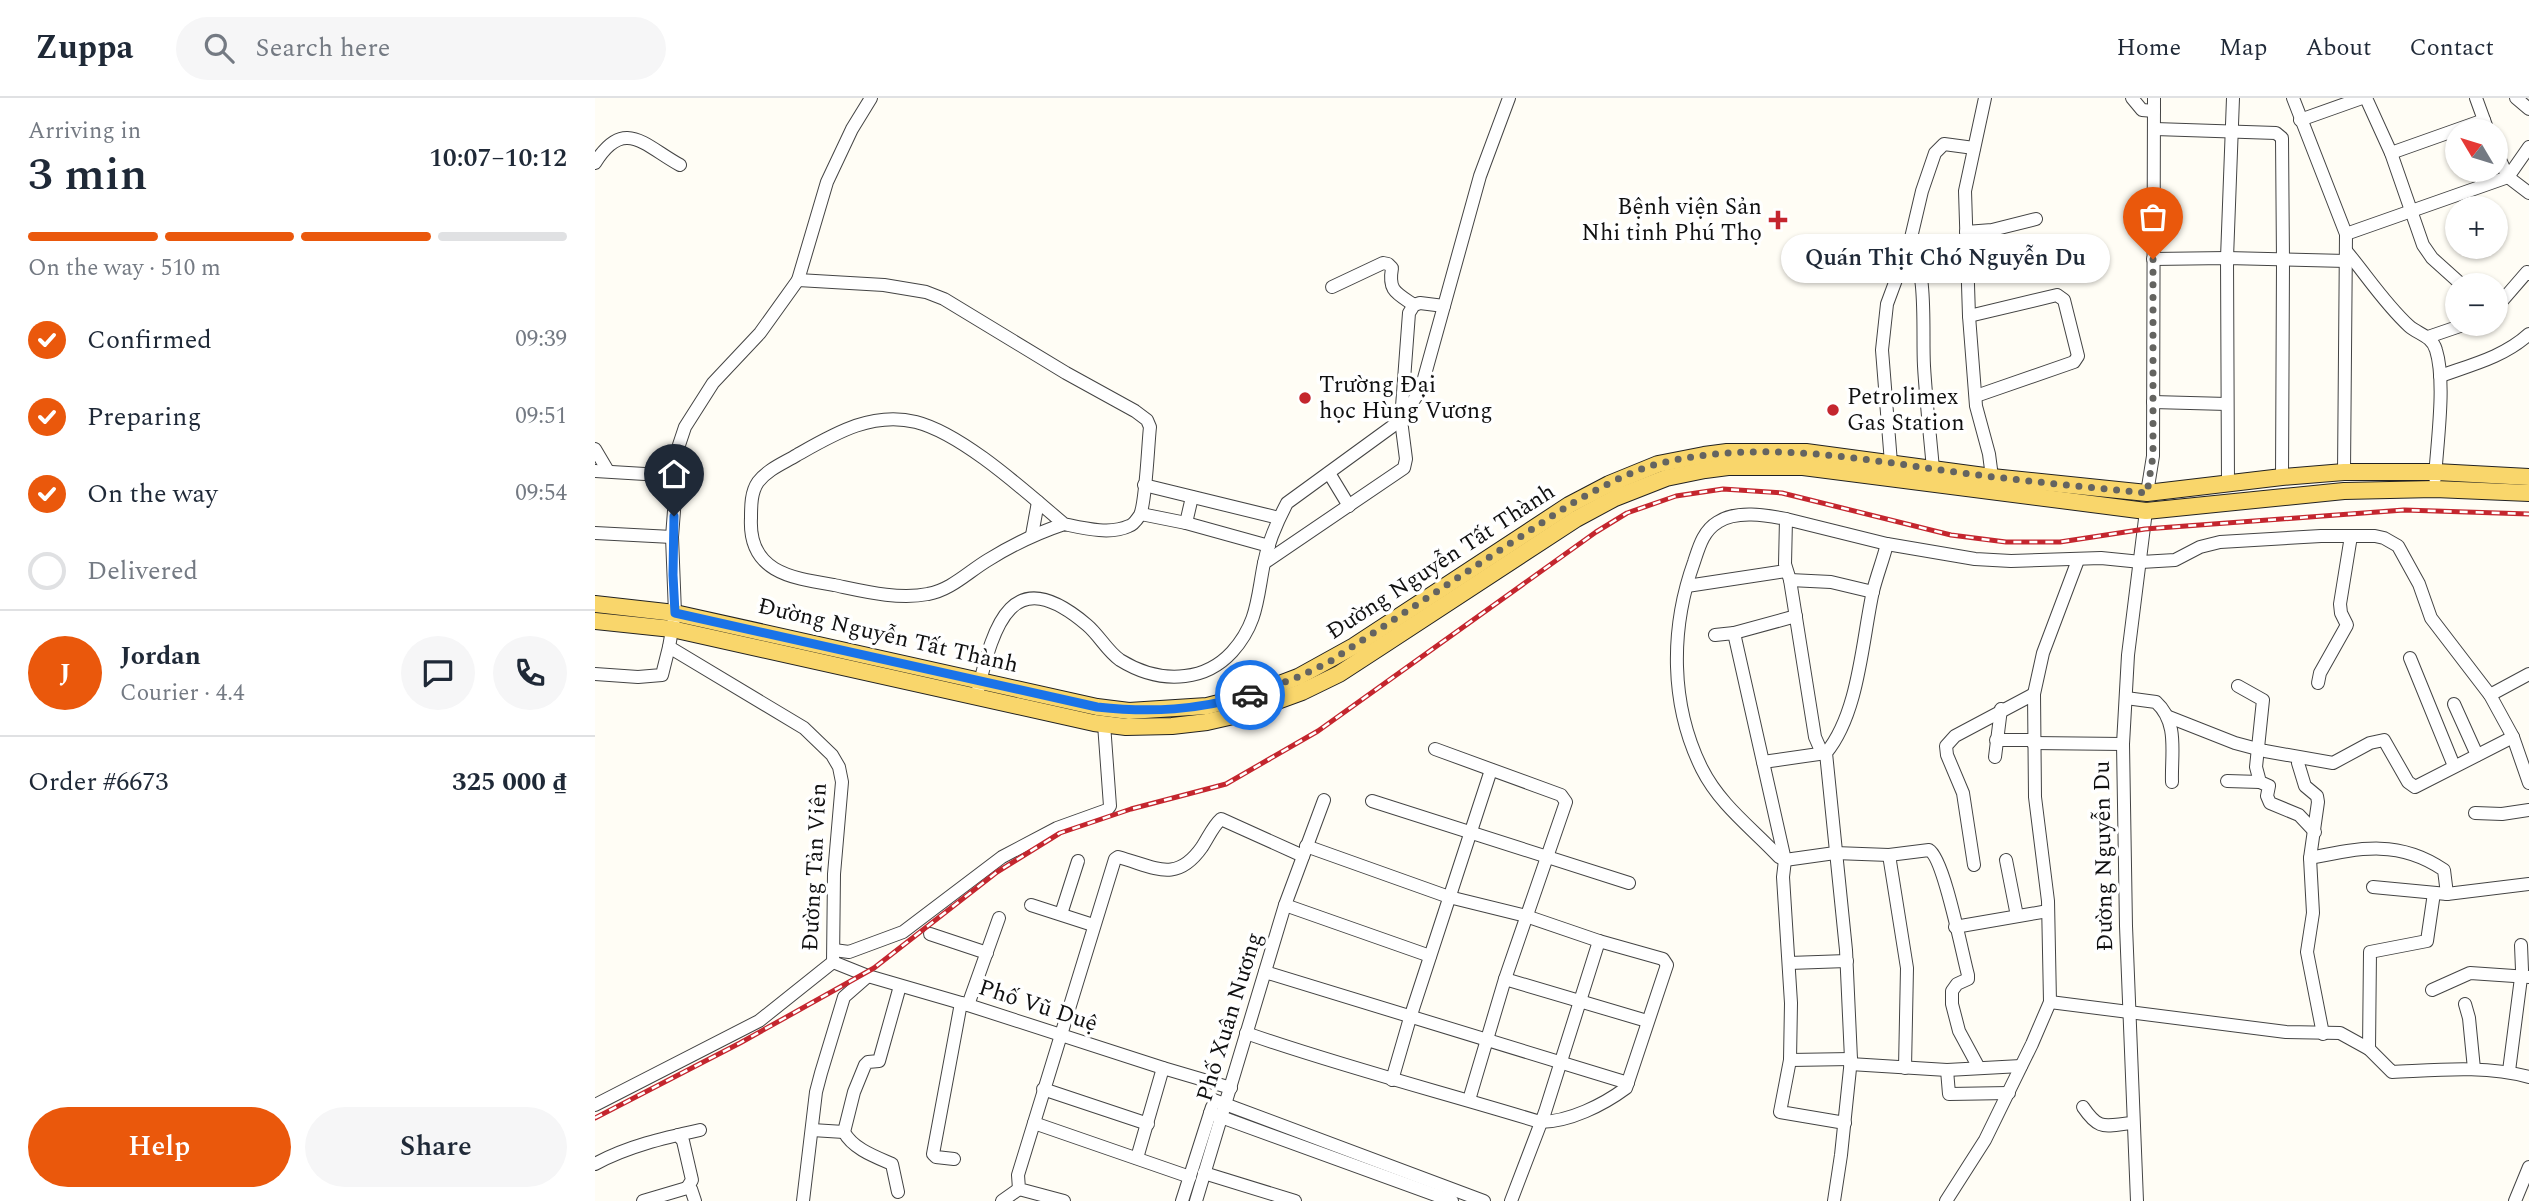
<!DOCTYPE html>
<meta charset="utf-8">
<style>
body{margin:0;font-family:Spectral,serif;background:#f6f6f7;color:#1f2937;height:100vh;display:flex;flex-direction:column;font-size:26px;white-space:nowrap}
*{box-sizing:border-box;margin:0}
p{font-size:23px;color:#747a83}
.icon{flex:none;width:38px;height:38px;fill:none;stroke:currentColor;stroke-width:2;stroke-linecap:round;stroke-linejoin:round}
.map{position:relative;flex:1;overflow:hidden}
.drawer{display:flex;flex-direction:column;background:#fff;width:595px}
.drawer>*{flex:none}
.needle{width:46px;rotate:308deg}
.controls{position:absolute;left:1850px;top:21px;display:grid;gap:14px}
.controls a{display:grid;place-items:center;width:63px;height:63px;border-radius:50%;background:#fff;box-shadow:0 2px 5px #0004;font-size:35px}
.pin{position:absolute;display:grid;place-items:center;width:60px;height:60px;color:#fff;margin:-72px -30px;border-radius:50% 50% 50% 0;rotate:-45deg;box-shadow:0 0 7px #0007}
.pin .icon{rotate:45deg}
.courier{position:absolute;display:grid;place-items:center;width:70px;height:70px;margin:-35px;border:5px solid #1a73e8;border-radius:50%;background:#fff;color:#222;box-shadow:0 2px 9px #0007}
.bubble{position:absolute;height:49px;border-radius:24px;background:#fff;box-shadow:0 2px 5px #0004;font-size:23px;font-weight:600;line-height:49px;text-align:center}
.overview em{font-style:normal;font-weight:600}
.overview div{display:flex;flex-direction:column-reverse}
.overview{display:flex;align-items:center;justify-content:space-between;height:119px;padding:0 28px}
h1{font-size:46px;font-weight:600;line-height:52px}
.bar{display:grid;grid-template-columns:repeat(4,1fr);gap:10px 7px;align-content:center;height:84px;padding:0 28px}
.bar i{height:9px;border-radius:5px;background:#e0e1e3}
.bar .on{background:#ea580c}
.bar p{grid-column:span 4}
.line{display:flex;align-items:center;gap:18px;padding:0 28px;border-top:2px solid #e0e1e3}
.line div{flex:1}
.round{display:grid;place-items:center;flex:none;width:74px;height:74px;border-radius:37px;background:#f6f6f7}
ol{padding:0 28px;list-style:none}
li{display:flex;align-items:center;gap:21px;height:77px}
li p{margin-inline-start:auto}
li .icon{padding:7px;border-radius:50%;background:#ea580c;color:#fff;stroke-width:4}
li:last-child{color:#747a83}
li i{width:38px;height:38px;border:4px solid #e0e1e3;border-radius:50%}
.button{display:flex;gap:14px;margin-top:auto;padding:14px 28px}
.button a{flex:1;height:80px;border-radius:42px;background:#ea580c;color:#fff;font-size:28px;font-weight:600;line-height:80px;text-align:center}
.button a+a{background:#f6f6f7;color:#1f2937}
header{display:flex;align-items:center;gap:42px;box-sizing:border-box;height:98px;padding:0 35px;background:#fff;border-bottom:2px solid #e0e1e3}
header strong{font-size:33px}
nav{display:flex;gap:38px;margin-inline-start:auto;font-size:24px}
.search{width:490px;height:63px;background:#f6f6f7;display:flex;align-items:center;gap:18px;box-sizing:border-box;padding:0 24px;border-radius:38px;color:#747a83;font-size:26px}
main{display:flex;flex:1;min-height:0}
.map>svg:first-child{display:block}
</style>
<header>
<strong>Zuppa</strong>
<div class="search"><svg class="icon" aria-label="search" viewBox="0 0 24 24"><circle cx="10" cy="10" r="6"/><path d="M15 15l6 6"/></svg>Search here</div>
<nav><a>Home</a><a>Map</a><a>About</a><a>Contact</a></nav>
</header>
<main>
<section class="drawer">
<div class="overview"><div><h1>3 min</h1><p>Arriving in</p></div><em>10:07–10:12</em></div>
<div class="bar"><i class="on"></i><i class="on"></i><i class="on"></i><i></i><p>On the way · 510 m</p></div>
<ol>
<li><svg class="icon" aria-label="check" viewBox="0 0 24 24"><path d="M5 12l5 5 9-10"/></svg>Confirmed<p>09:39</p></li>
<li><svg class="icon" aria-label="check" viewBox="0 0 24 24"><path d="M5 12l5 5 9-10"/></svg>Preparing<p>09:51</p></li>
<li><svg class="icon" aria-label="check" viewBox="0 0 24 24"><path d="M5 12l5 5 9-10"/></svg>On the way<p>09:54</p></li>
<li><i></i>Delivered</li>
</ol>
<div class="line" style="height:126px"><b class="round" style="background:#ea580c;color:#fff">J</b><div><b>Jordan</b><p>Courier · 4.4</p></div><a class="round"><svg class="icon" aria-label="chat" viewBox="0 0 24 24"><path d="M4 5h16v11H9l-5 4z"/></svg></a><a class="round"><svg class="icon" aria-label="phone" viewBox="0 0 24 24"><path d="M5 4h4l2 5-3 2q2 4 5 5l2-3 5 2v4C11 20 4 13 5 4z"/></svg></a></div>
<div class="line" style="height:91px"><div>Order #6673</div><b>325 000 ₫</b></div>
<div class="button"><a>Help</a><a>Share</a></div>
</section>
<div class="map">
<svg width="1934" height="1103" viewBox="0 0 1934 1103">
<rect width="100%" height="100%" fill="#fffdf5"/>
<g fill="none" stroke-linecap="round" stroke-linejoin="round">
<defs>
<g id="minor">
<path d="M1390,0L1370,93L1374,218L1381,308L1394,356L1397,379"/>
<path d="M1537,0L1547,12L1559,13"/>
<path d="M1698,0L1751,136L1749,374"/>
<path d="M1771,0L1796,55L1828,147L1837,160L1867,187"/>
<path d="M1881,0L1893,33"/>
<path d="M1921,0L1934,11"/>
<path d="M1705,22L1767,0"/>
<path d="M1560,31L1681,35L1687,40L1688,163L1687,379"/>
<path d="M1900,51L1913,79L1934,95"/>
<path d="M1796,55L1889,22"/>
<path d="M0,65C29,18 50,48 85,67"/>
<path d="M1371,134L1397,132L1441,121"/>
<path d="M1751,136L1913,79L1934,49"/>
<path d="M1315,144C1333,173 1327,234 1329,268C1331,302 1335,337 1338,371"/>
<path d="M1752,154C1772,178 1790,206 1814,228C1823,236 1837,238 1841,252C1851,284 1842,345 1840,380"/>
<path d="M1558,161L1632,160L1751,163"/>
<path d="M1374,175L1415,168L1452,158"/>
<path d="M203,182L289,187L331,194L349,201L471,275L540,313L552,322L555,329C553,346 551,404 545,417C543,420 538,427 534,428C515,437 488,430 469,426C431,394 368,336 321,324C277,313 239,336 202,357C189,365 173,371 163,384C156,394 156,408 156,420C153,474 196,480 239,487C268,493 303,502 333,496C356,492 373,474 393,462C417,447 442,435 469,426"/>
<path d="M737,189L788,165L793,166L797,170C793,193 801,195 819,207"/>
<path d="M1900,211L1932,174L1934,176"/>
<path d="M1374,218L1462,197L1469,202L1483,258L1479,264L1381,298"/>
<path d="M1833,239L1871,226"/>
<path d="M1845,278C1876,267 1909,259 1934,236"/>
<path d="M1558,304L1632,306"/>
<path d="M0,351L13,373"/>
<path d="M1296,365L1287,252L1292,206L1315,144L1327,93L1340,55L1349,46L1379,50"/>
<path d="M0,373L83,378"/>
<path d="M734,375L754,408"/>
<path d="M1633,386L1632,160L1638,0"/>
<path d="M549,387L684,420"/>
<path d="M1552,395L1558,358L1559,0"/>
<path d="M546,416L591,425L674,448"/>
<path d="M1191,421C1171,417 1141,412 1123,424C1108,433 1104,449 1099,464C1075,531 1075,607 1107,671C1125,707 1158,731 1184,759L1190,762L1240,755L1294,757"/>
<path d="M591,425L597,399"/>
<path d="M0,435L77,439"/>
<path d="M437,437L443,404"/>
<path d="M669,465L809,370L811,361L806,322L814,215L819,207L825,205L849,208"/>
<path d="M1195,482L1236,484L1278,494"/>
<path d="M1092,488L1191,473"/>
<path d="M1139,535L1201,518"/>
<path d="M1120,537L1139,535L1190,762L1188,779L1196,905L1195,962L1185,1014L1250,1025"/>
<path d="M1815,560L1859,668"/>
<path d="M0,576L43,579L67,577L74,549"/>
<path d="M1723,585L1725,575L1752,527L1746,515L1745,506L1756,438"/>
<path d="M1643,588L1668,602L1661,669L1665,684L1674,688L1672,698L1675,705L1704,717L1720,734"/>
<path d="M383,592C399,526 417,463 492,527C504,537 512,553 525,562C546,575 566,581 590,578C608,576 625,567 637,554C663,525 662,500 669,465C673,445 682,424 692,405L806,322L826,291L885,78L914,0"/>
<path d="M1895,597L1934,576"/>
<path d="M1531,600L1561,604C1584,625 1576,655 1577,684"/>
<path d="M1859,606L1882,657"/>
<path d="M1574,619L1640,645L1670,653L1738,665L1775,645L1789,642L1813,684L1820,689L1918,639"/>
<path d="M1401,642H1438"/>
<path d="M1438,645L1528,646"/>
<path d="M840,651L966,697L971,704L910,881L874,1002"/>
<path d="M1227,655L1220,639L1195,482L1190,466L1191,421L1292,446L1380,461L1416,463L1506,460L1546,464L1580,462L1605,449L1625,444L1726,438H1780L1789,440L1803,448L1824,486L1836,520L1895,597L1918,639L1934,685"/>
<path d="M1400,659L1406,611"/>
<path d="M1168,664L1231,655"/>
<path d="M1703,665L1710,688L1722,698L1723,704L1715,760L1718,815L1712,854L1728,936"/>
<path d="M1632,683L1665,684"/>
<path d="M777,703L1034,785"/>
<path d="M1880,715L1907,716L1934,712"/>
<path d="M1715,760C1764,750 1804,741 1849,772L1852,796"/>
<path d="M1411,762L1422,818"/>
<path d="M1379,767L1368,695L1352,657L1351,648L1360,638L1439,596"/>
<path d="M1778,789L1852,796L1934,786"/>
<path d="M436,807L498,827"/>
<path d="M690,807L835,858"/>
<path d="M466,816L483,763"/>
<path d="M1360,829L1453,813"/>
<path d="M335,836L392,855"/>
<path d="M239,852L254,854L308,834L407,759L462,730L512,712L515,708L509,626"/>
<path d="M238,864L273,878L373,907L568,970L636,990"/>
<path d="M1194,865L1252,863"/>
<path d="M670,874L1033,985"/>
<path d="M910,881L1052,923"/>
<path d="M1837,892L1875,875L1934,879"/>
<path d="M1455,904L1691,934L1745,935L1774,951L1797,974C1843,972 1890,967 1934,979"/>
<path d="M1870,906L1874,920L1879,971"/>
<path d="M373,907L404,820"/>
<path d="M651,935C748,969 847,994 945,1024C974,1024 1008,1007 1031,990L1072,867L1068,861L1004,843L931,818L854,799L711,748"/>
<path d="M1774,951L1775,854L1832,843L1839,795"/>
<path d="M1195,962L1256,961"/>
<path d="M1255,966L1352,972L1426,968"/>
<path d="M1310,970L1312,870L1294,757L1334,752C1349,760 1367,855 1373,877V881L1362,886L1357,893V906L1364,933L1384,970"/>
<path d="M1352,972L1354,996L1414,995"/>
<path d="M1914,973L1927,872L1926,847"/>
<path d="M797,982L815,920L896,672"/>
<path d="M448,991L553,1026"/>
<path d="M619,1002L889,1103"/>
<path d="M0,1007L164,923L238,864L239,776L247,684L244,669L237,657L209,630L74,549L80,515L77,439L84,347L90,329L118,285L165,235L203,182L232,84L257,31L276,0"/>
<path d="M1488,1009C1505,1034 1510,1027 1538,1025"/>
<path d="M615,1015L857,1103"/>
<path d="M439,1025L595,1079"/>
<path d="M217,1032L249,1034"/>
<path d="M83,1037L88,1043L97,1082L92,1090"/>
<path d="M542,1060L568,970"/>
<path d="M359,1061L341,1059L338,1056L366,905"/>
<path d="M0,1066C33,1048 69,1040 105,1032"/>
<path d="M609,1075L700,1103"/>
<path d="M303,1094L297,1066C281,1059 258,1051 249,1034L259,994L270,967L273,964L284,963L305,888"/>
<path d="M48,1103L92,1090L96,1091L100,1103"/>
<path d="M208,1103L221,994L226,975L249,899L273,878"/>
<path d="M407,1103L424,1091"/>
<path d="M469,1103L424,1091L423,1077L520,761L523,759C560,769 581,786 607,749C613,740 618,728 626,721L708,758"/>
<path d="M587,1103L617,1009"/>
<path d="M601,1103L690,807L729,702"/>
<path d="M916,1103L950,1014L1004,843"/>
<path d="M1239,1103L1246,1057L1256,961L1251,852L1231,655C1264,615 1267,543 1278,493C1282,477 1288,462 1292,446"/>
<path d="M1351,1103L1390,1042L1437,946L1455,904L1453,803L1440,699L1439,596L1448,555L1483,462"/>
<path d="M1542,1103L1531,828L1528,646L1533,557L1551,413"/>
<path d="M1920,1103L1934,1069"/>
</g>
<g id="major">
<path d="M0,506L80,515L502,609L534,613L612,608L655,597L703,579L759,548L974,407L1014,386L1063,366L1109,357L1132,354H1211L1397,379L1552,395L1687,379L1749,374H1841L1934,379"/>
<path d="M0,523L77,531L499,625L531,629L577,628L612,624L647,616L707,594L744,576L787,548L981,421L1020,400L1071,380L1110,372L1133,369H1208L1551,413L1749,393L1840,391L1934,395"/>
</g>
</defs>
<!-- minor casing -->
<use href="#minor" stroke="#444" stroke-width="14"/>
<!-- major casing -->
<use href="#major" stroke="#222" stroke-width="18"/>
<!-- minor -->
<use href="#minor" stroke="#fff" stroke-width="12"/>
<!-- major -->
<use href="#major" stroke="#f9d66b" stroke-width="16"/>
<defs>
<path id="rail" d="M0,1020L145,945L279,870L402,774L465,735L536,711L631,686L723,633L1001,434L1032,415L1081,398L1128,391L1187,395L1356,437L1411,444H1465L1550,431L1809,412L1934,416"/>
</defs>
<!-- rail casing -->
<use href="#rail" stroke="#c4262e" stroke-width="5"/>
<!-- rail -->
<use href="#rail" stroke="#fff" stroke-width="2.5" stroke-dasharray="8" stroke-linecap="butt"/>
</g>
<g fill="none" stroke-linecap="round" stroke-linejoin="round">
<!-- done -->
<path stroke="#646461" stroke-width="7" stroke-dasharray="0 12.6" d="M655,597L703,579L734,564L974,407C1003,391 1034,373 1066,365C1168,341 1265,361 1367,375C1429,383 1491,389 1552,395L1558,358V161"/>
<!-- route -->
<path stroke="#1a73e8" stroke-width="9" d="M79,418L78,477L80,515L502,609C558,615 601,612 655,597"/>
</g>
<!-- markers -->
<g fill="#c4262e" stroke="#fff" stroke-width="2.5">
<path d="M1179.5 111.5h7v7h7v7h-7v7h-7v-7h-7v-7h7z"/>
<circle cx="710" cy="300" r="7"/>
<circle cx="1238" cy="312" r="7"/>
</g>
<g text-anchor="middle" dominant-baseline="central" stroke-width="7" stroke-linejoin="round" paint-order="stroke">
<!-- poi labels -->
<g font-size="23" fill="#111" stroke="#fff" text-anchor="start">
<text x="1167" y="109" text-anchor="end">Bệnh viện Sản<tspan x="1167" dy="26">Nhi tỉnh Phú Thọ</tspan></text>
<text x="724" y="287">Trường Đại<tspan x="724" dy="26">học Hùng Vương</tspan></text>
<text x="1252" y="299">Petrolimex<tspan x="1252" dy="26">Gas Station</tspan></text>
</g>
<!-- street labels -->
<g font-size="23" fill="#111" stroke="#fff">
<text transform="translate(846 464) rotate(-33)">Đường Nguyễn Tất Thành</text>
<text transform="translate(293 538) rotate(13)">Đường Nguyễn Tất Thành</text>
<text transform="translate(1509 758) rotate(-91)">Đường Nguyễn Du</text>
<text transform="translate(220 769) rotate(-87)">Đường Tản Viên</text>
<text transform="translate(443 908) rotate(18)">Phố Vũ Duệ</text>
<text transform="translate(635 919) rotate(-73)">Phố Xuân Nương</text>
</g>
</g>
</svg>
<div class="controls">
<a><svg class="needle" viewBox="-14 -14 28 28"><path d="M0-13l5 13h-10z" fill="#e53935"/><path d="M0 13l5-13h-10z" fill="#747a83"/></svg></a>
<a>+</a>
<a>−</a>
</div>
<div class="pin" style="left:1558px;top:161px;background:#ea580c"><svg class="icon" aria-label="bag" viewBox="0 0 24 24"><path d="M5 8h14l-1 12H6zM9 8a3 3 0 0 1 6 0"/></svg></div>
<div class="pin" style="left:79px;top:418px;background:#1f2937"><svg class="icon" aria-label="home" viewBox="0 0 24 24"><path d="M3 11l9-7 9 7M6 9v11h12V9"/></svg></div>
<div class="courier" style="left:655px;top:597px"><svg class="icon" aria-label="car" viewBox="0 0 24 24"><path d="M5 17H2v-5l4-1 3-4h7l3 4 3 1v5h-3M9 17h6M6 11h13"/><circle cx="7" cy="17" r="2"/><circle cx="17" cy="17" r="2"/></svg></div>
<div class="bubble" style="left:1186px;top:136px;width:329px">Quán Thịt Chó Nguyễn Du</div>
</div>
</main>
